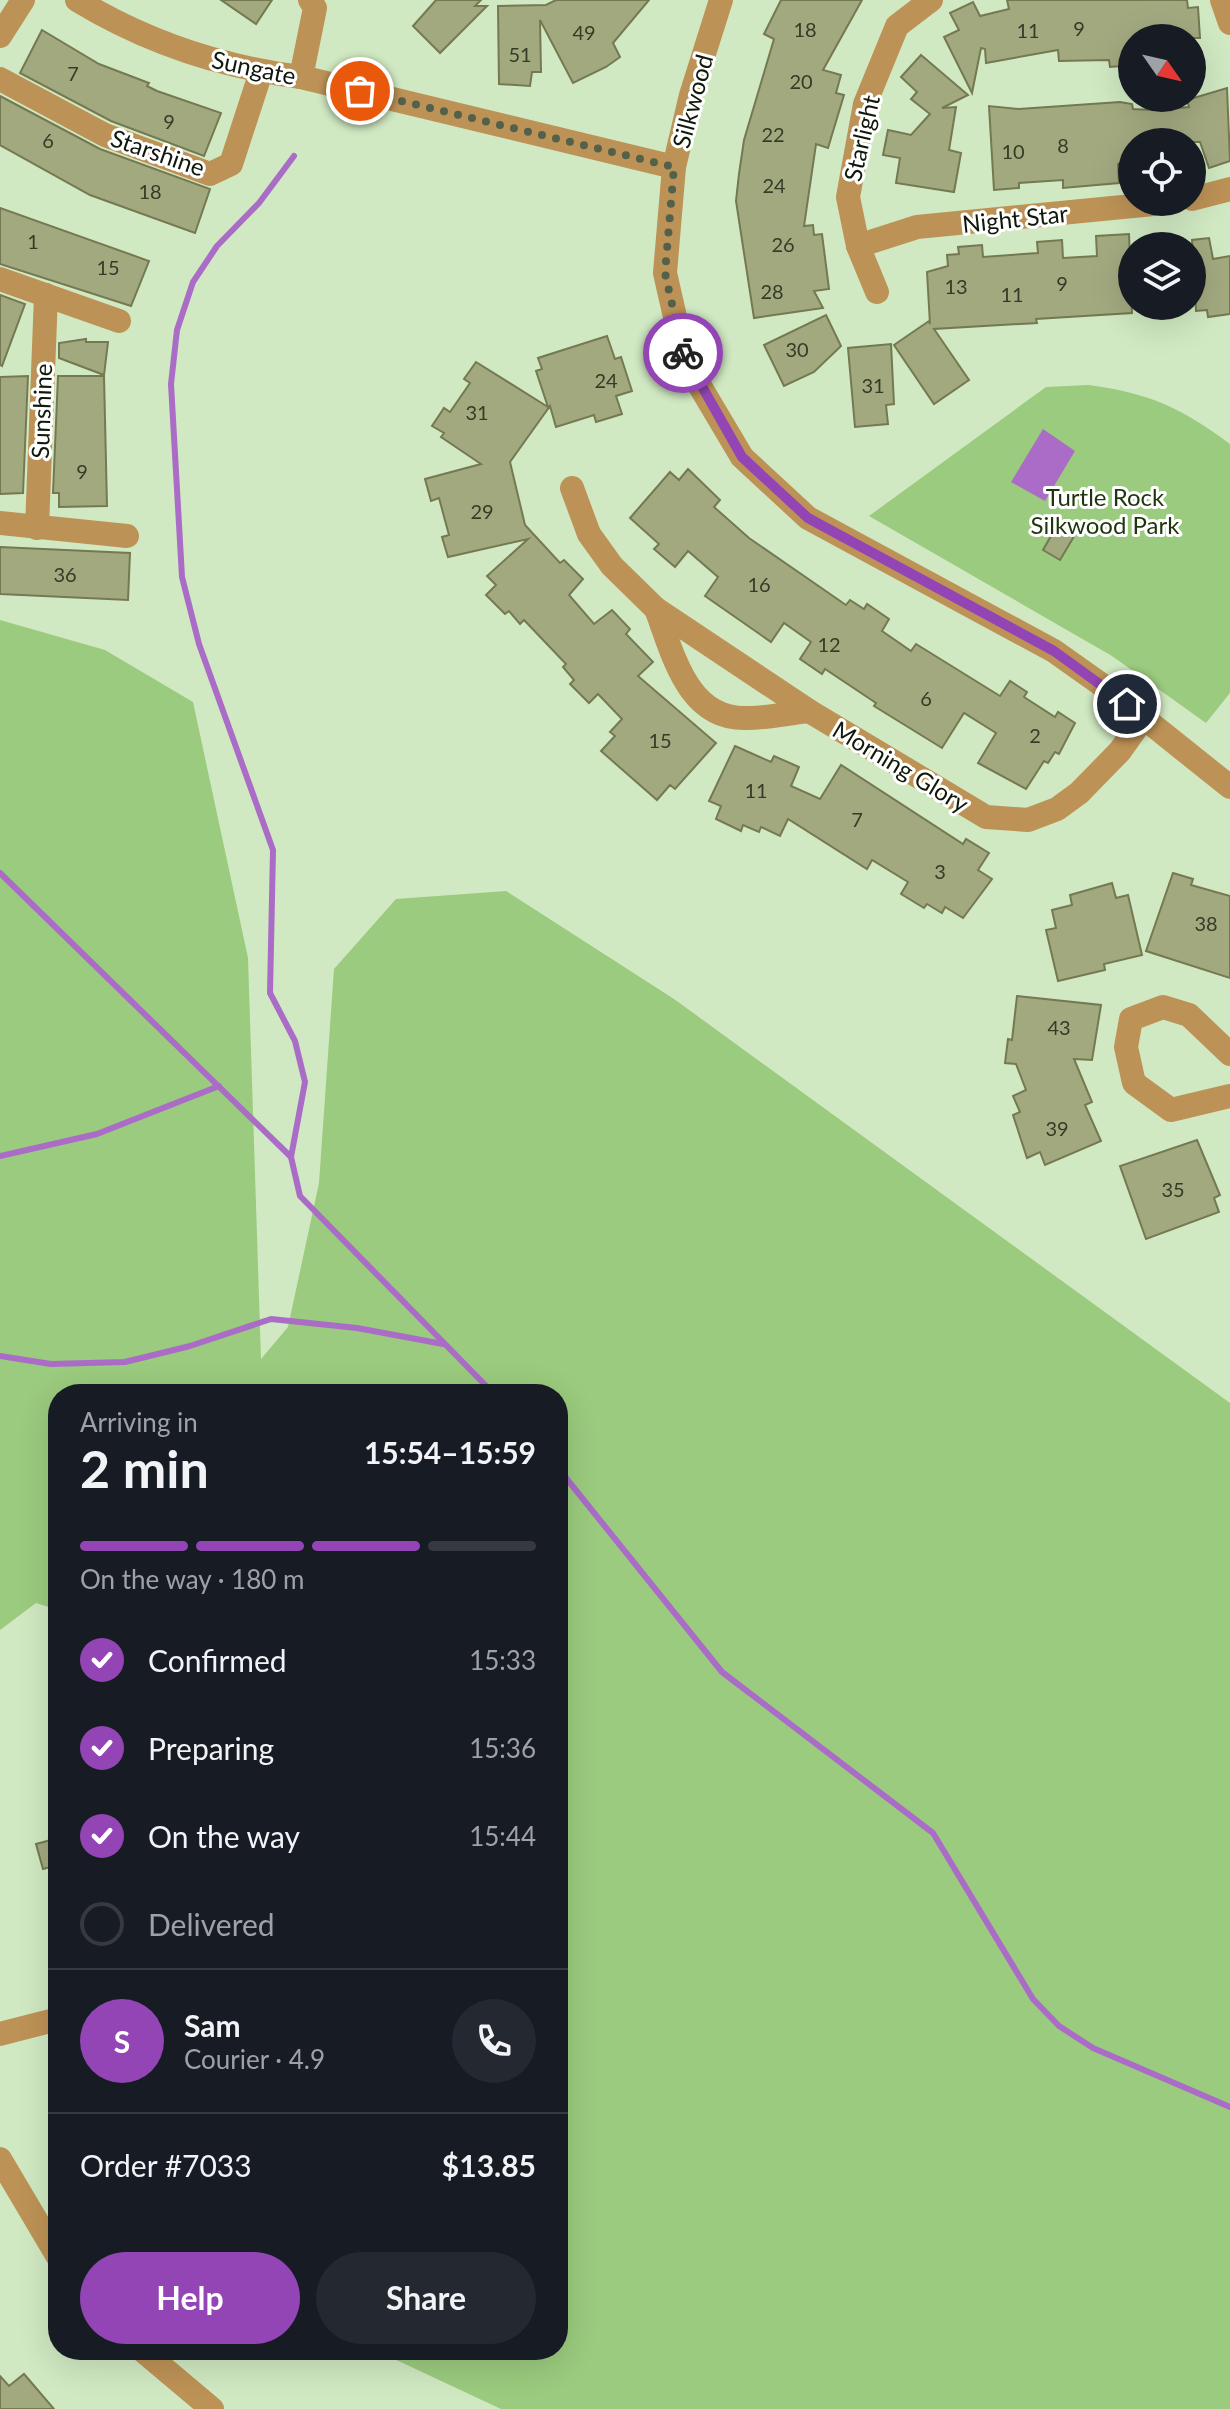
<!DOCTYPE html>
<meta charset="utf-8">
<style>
body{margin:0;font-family:Lato,sans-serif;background:#242831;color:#f1f3f6;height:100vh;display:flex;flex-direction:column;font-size:30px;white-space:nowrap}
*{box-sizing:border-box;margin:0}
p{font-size:26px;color:#9ea1a6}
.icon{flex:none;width:44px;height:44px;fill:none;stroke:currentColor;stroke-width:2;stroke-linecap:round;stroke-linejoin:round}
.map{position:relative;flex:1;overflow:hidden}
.details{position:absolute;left:48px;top:1384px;width:520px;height:976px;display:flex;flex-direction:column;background:#171b24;border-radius:32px;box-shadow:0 8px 32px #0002}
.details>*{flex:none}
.needle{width:52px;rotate:124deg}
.fabs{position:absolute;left:1118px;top:24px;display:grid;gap:16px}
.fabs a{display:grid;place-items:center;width:88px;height:88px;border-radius:50%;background:#171b24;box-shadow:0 8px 32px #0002;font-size:40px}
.pin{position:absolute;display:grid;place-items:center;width:68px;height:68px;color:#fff;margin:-34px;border:4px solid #fff;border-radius:50%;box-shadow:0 2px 8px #0007}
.courier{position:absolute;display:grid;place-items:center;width:80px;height:80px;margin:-40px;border:6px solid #9345b5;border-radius:50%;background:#fff;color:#222;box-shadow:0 2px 10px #0007}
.summary em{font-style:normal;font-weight:700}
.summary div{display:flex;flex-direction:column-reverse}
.summary{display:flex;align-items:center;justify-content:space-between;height:136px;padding:0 32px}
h1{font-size:52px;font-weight:700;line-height:60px}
.bar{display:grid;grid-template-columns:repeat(4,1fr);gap:12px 8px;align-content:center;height:96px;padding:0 32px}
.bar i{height:10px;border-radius:6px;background:#363941}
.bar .active{background:#9345b5}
.bar p{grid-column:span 4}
.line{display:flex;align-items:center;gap:20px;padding:0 32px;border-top:2px solid #363941}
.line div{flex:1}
.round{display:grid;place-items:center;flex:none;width:84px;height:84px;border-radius:42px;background:#242831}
ol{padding:0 32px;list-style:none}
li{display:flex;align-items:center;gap:24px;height:88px}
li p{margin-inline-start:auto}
li .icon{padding:8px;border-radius:50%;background:#9345b5;color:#fff;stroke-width:4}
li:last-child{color:#9ea1a6}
li i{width:44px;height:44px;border:4px solid #363941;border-radius:50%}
.action{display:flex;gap:16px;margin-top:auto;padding:16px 32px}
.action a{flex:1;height:92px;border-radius:48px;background:#9345b5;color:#fff;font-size:32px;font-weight:700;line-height:92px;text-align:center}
.action a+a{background:#242831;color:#f1f3f6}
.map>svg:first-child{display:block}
</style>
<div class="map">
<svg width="1230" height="2409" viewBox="0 0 1230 2409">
<rect width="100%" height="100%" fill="#d0e9c2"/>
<!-- green -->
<g fill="#9bcb7e">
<path d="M1089,385C1151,394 1180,407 1230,444V693L1206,723L1112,656L869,516L1046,387Z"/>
<path d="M0,620L105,650L193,702L248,958L261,1359L288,1327L319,1183L334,969L396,899L506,891L674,999L1230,1403V2409H501L375,2350H558V1394H58V1610L36,1603L0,1630Z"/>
</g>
<!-- water -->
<path fill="#aa6cc7" d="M1043,429L1075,451L1045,501L1011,482Z"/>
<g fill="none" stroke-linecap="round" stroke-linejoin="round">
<!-- stream -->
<g stroke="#aa6cc7" stroke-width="6">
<path d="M294,156L259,203L217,246L193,282L177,330L171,384L182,577L199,644L273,850L270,993L295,1041L305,1082L291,1157L300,1196L494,1394"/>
<path d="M0,873L291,1157"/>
<path d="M0,1156L97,1134L219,1086"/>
<path d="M0,1356L51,1364L125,1362L190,1346L271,1319L357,1328L443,1344"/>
<path d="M558,1468L722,1672L933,1833L1033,1999L1059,2026L1093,2048L1230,2107"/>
</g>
</g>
<!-- building -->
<g fill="#a3a97f" stroke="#747951" stroke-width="2">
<path d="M221,0H272L256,24Z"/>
<path d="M436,0H481L475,6H487L440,53L413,26Z"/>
<path d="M556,0H649L613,43L620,57L606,67L573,83L540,20L541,72H532L530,86L499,84L498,6L546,5Z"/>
<path d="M781,0H862L823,70L841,75L836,93L844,95L828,148L816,144L804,226L813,225L814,235L822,234L829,289L814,291L823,308L754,318L736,201L739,174L744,140L774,39L764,34Z"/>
<path d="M1007,0H1187L1188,8L1198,7L1200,38H1132V65L1110,67L1109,60L1059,61L1058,50L986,63L985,49L981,48L972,93L944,37L959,30L950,13L973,2L980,16L1009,9Z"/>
<path d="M42,30L99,64L149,83L147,86L157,91L221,113L204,156L111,121L20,73Z"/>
<path d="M921,55L968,95L942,108L956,107L949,150L961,153L954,192L896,183L900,158L883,155L888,130L911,135L930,114L911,99L917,92L901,77Z"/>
<path d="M1227,88L1230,161L1209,168L1200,142H1132V163L1118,164L1119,183L1063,188V180L1019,183V188L994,190L989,106L1019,109L1120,102L1132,104L1133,109L1152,110L1189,107L1187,100Z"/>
<path d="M0,96L100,149L210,189L195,233L90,195L0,145Z"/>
<path d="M0,208L149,261L131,306L0,264Z"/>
<path d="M1129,234L1132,313L1036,319L1037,323L934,329L969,380L934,404L894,345L929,321L930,324L927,272L948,266L947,255L959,254L958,247L982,245L983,257L1038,253L1037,242L1062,240L1063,258L1097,256L1096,236Z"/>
<path d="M1209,238L1213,259L1230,256V314L1208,317L1207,310L1196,311L1192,240Z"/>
<path d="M0,295L25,304L2,366L0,365Z"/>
<path d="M826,315L841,346L814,372L784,386L764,345Z"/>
<path d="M607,336L615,359L621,357L632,391L616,396L622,414L596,422L594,415L556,427L550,406L510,462L525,525L560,563L564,560L583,579L569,595L594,624L612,610L630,629L626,634L653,662L638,676L716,743L675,789L670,785L657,800L601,751L615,736L610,732L622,719L598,694L589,703L570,684L574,680L563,667L566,664L524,620L520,624L509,611L505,614L486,595L496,585L487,576L528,539L448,557L442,537L449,535L439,498L431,501L425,479L481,464L441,437L444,433L432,426L444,408L450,412L470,383L464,379L476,362L548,407L536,371L542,369L538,358Z"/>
<path d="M86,339V342H108L104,375L59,358V343Z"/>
<path d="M891,344L894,404L886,405L888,424L855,427L848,348Z"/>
<path d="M28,376L23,493L0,494V377Z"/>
<path d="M58,376H104L107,506L59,507V493H53Z"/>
<path d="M688,469L720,500L714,507L749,538L846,605L850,600L864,609L867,604L889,619L882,631L911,651L916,644L1000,696L1010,681L1027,692L1024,697L1055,717L1058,712L1075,723L1059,754L1055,752L1048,763L1044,761L1026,789L978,763L996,733L964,713L942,748L874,706L876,703L825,669L822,674L800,659L811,642L784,623L771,642L705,596L718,577L688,551L675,567L654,549L659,544L630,518L670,472L679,480Z"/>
<path d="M1059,522L1076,533L1060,560L1043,550Z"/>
<path d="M0,547L130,553L128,600L0,594Z"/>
<path d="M735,746L771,762L774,756L799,767L791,786L820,799L841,765L963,844L966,839L989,853L978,870L992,879L963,918L945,907L942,913L927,904L924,908L901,894L908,882L872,860L867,869L788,819L780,836L761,827L759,832L743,825L741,831L716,819L721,806L709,801Z"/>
<path d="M1173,873L1193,879L1191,885L1230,896V978L1146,951Z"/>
<path d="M1112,883L1116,898L1128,895L1142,955L1104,964L1105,970L1058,981L1046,930L1056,928L1052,910L1072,905L1070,895Z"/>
<path d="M1017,996L1101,1005L1092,1060L1074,1059L1092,1102L1085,1105L1101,1141L1045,1165L1040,1152L1027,1158L1013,1115L1020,1112L1013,1096L1026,1090L1016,1064L1005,1063L1008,1039L1012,1040Z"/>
<path d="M1197,1140L1220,1195L1214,1198L1219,1212L1146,1239L1120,1166Z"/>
<path d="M58,1838V1865L43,1869L36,1844Z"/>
<path d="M24,2374L54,2409H0V2376L9,2386Z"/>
</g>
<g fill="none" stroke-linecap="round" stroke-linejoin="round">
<!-- minor -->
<g stroke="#bd9256" stroke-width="24">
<path d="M77,0C146,42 221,67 301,77L674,167"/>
<path d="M721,0L691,95L674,167L665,273L685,361L742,457L808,518L1054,651L1109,690L1230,787"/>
<path d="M1222,0L1230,23"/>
<path d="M0,36L23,0"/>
<path d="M301,77L315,8L310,0"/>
<path d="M0,79L105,135L210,174L231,164L261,72"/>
<path d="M1192,199L1230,189"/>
<path d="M858,246L917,227L1174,202"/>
<path d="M0,279L119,321"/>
<path d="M877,292L858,246L848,197L865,104L897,26L931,0"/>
<path d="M572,488L589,534L612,566L656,609L809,711L986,817L1028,820L1057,809L1079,793L1120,751L1144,717"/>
<path d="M0,523L127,536"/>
<path d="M37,528L46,295"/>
<path d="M656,609C673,653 687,721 748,718C768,718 789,713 809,711"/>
<path d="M1230,1054L1189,1015L1163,1007L1131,1019L1126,1047L1134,1083L1171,1110L1230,1096"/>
<path d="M0,2034L58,2019"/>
<path d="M0,2159L58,2257"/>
<path d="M142,2350L212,2409"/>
</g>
</g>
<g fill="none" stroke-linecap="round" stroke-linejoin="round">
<!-- done -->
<path stroke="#53614a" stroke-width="8" stroke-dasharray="0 14.4" d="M360,91L674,167L665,273L683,353"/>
<!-- route -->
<path stroke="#9345b5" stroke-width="10" d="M683,353L742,457L808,518L1054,651L1127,704"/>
</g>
<g text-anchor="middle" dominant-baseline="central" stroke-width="6" stroke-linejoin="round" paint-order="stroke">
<!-- number labels -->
<g font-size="20" fill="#343c27">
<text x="1079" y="28">9</text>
<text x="805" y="29">18</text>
<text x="1028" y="30">11</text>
<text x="584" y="32">49</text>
<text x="520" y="54">51</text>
<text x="73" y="73">7</text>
<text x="801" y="81">20</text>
<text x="169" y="121">9</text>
<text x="773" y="134">22</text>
<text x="48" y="140">6</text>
<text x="1063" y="145">8</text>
<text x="1013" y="151">10</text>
<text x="774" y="185">24</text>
<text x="150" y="191">18</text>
<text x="33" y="241">1</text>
<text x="783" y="244">26</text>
<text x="108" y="267">15</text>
<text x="1062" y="283">9</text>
<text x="956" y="286">13</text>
<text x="772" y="291">28</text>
<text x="1012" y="294">11</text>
<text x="797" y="349">30</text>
<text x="606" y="380">24</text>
<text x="873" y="385">31</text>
<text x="477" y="412">31</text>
<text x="82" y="471">9</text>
<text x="482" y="511">29</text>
<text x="65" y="574">36</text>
<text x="759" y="584">16</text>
<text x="829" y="644">12</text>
<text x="926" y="698">6</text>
<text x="1035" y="735">2</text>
<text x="660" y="740">15</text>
<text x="756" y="790">11</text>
<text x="857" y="819">7</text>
<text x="940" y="871">3</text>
<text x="1206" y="923">38</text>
<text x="1059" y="1027">43</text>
<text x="1057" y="1128">39</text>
<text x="1173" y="1189">35</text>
</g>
<!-- street labels -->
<g font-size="24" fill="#0f180a" stroke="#fff">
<text transform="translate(254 67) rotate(12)">Sungate</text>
<text transform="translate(692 101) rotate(-75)">Silkwood</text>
<text transform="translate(861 138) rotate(-77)">Starlight</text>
<text transform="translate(158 152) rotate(19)">Starshine</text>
<text transform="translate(1015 218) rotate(-6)">Night Star</text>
<text transform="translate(41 411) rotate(-88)">Sunshine</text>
<text transform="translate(901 766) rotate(31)">Morning Glory</text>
</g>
<!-- park labels -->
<g font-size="24" fill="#1e350d" stroke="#fff">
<text x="1105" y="496">Turtle Rock<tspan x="1105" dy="28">Silkwood Park</tspan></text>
</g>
</g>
</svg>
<div class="fabs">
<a><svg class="needle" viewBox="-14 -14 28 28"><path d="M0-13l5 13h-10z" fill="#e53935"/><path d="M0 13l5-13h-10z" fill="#9ea1a6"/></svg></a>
<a><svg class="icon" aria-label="locate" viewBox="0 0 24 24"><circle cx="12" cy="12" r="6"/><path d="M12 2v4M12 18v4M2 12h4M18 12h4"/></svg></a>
<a><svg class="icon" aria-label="layers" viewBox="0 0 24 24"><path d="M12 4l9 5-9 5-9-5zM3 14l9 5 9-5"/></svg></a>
</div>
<div class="pin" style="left:360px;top:91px;background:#ea580c"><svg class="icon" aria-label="bag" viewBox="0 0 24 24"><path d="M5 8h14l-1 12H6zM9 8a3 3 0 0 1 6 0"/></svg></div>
<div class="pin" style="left:1127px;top:704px;background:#1f2937"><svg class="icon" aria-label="home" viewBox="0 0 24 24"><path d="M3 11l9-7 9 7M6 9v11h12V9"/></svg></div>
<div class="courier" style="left:683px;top:353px"><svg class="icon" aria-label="bike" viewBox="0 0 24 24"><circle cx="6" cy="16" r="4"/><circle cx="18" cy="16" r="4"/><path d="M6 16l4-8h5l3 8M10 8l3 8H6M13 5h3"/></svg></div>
<section class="details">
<div class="summary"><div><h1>2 min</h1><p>Arriving in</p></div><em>15:54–15:59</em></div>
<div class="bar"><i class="active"></i><i class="active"></i><i class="active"></i><i></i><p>On the way · 180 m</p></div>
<ol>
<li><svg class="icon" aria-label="check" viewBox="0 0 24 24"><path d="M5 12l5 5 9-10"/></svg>Confirmed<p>15:33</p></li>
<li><svg class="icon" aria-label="check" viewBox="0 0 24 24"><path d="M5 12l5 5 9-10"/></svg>Preparing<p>15:36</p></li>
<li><svg class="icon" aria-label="check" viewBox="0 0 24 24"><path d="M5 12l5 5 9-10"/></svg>On the way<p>15:44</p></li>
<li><i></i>Delivered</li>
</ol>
<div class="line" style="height:144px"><b class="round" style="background:#9345b5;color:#fff">S</b><div><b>Sam</b><p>Courier · 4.9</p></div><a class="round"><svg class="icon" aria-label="phone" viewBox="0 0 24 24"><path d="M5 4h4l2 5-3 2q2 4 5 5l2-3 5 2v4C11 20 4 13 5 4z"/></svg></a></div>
<div class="line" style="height:104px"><div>Order #7033</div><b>$13.85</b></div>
<div class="action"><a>Help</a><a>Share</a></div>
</section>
</div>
